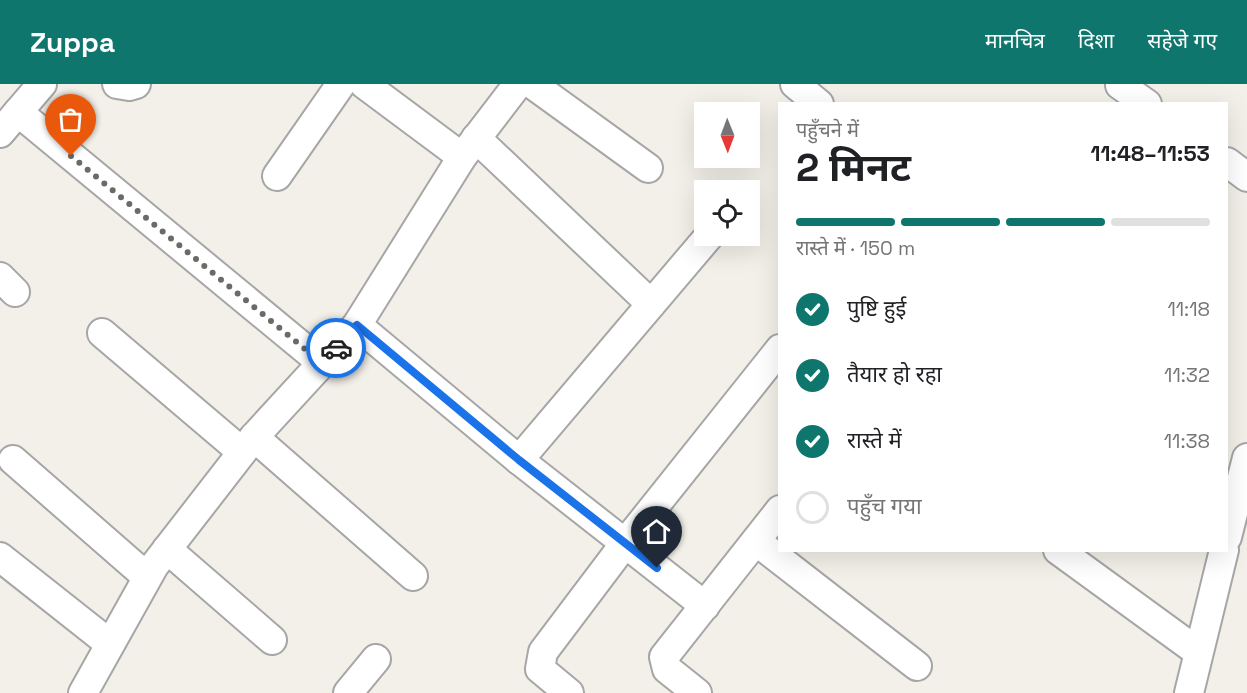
<!DOCTYPE html>
<html lang="hi">
<meta charset="utf-8">
<style>
body{margin:0;font-family:"Space Grotesk","Noto Sans Devanagari",sans-serif;background:#f6f6f6;color:#202124;height:100vh;display:flex;flex-direction:column;font-size:22px;white-space:nowrap}
*{box-sizing:border-box;margin:0}
p{font-size:20px;color:#757577}
.icon{flex:none;width:33px;height:33px;fill:none;stroke:currentColor;stroke-width:2;stroke-linecap:round;stroke-linejoin:round}
.map{position:relative;flex:1;overflow:hidden}
.sheet{position:absolute;left:778px;top:18px;width:450px;height:450px;display:flex;flex-direction:column;background:#fff;border-radius:0px;box-shadow:0 6px 24px #0002}
.sheet>*{flex:none}
.needle{width:39px;rotate:179deg}
.fabs{position:absolute;left:694px;top:18px;display:grid;gap:12px}
.fabs a{display:grid;place-items:center;width:66px;height:66px;border-radius:0px;background:#fff;box-shadow:0 6px 24px #0002;font-size:30px}
.pin{position:absolute;display:grid;place-items:center;width:51px;height:51px;color:#fff;margin:-62px -26px;border-radius:50% 50% 50% 0;rotate:-45deg;box-shadow:0 0 6px #0007}
.pin .icon{rotate:45deg}
.courier{position:absolute;display:grid;place-items:center;width:60px;height:60px;margin:-30px;border:4px solid #1a73e8;border-radius:50%;background:#fff;color:#222;box-shadow:0 2px 8px #0007}
.head em{font-style:normal;font-weight:700}
.head div{display:flex;flex-direction:column-reverse}
.head{display:flex;align-items:center;justify-content:space-between;height:102px;padding:0 18px}
h1{font-size:39px;font-weight:700;line-height:45px}
.bar{display:grid;grid-template-columns:repeat(4,1fr);gap:9px 6px;align-content:center;height:72px;padding:0 18px}
.bar i{height:8px;border-radius:4px;background:#e0e0e0}
.bar .active{background:#0f766e}
.bar p{grid-column:span 4}
ol{padding:0 18px;list-style:none}
li{display:flex;align-items:center;gap:18px;height:66px}
li p{margin-inline-start:auto}
li .icon{padding:6px;border-radius:50%;background:#0f766e;color:#fff;stroke-width:4}
li:last-child{color:#757577}
li i{width:33px;height:33px;border:3px solid #e0e0e0;border-radius:50%}
header{display:flex;align-items:center;gap:36px;box-sizing:border-box;height:84px;padding:0 30px;background:#0f766e;color:#fff}
header strong{font-size:28px}
nav{display:flex;gap:33px;margin-inline-start:auto;font-size:21px}
.map>svg:first-child{display:block}
</style>
<header>
<strong>Zuppa</strong>
<nav><a>मानचित्र</a><a>दिशा</a><a>सहेजे गए</a></nav>
</header>
<div class="map">
<svg width="1247" height="609" viewBox="0 0 1247 609">
<rect width="100%" height="100%" fill="#f2f0e8"/>
<g fill="none" stroke-linecap="round" stroke-linejoin="round">
<defs>
<g id="minor">
<path d="M117,0L129,2L136,0"/>
<path d="M364,0L462,73"/>
<path d="M532,0L648,84"/>
<path d="M795,0L819,20"/>
<path d="M1120,1L1147,20"/>
<path d="M18,28L322,279"/>
<path d="M0,49L42,0"/>
<path d="M476,54L651,220"/>
<path d="M1227,78L1247,93"/>
<path d="M277,92L341,0"/>
<path d="M0,193L15,208"/>
<path d="M357,241L519,376L705,522"/>
<path d="M102,249L242,368"/>
<path d="M254,353L413,492"/>
<path d="M13,376L147,493"/>
<path d="M519,376L709,152"/>
<path d="M1227,453L1247,374"/>
<path d="M756,457L917,582"/>
<path d="M167,465L272,556"/>
<path d="M1058,466L1198,568"/>
<path d="M0,473L110,560"/>
<path d="M83,609L154,482L254,353L357,241L462,73L518,0"/>
<path d="M348,609L376,575"/>
<path d="M569,609L540,585L543,568L626,458L780,265"/>
<path d="M697,609L667,585L664,573L780,426"/>
<path d="M1189,609L1224,466"/>
</g>
</defs>
<!-- minor casing -->
<use href="#minor" stroke="#a6a6a6" stroke-width="32"/>
<!-- minor -->
<use href="#minor" stroke="#fff" stroke-width="28"/>
</g>
<g fill="none" stroke-linecap="round" stroke-linejoin="round">
<!-- done -->
<path stroke="#6b6a67" stroke-width="6" stroke-dasharray="0 10.8" d="M71,72L322,279L336,264"/>
<!-- route -->
<path stroke="#1a73e8" stroke-width="8" d="M336,264L357,241L519,376L657,484"/>
</g>
</svg>
<div class="fabs">
<a><svg class="needle" viewBox="-14 -14 28 28"><path d="M0-13l5 13h-10z" fill="#e53935"/><path d="M0 13l5-13h-10z" fill="#757577"/></svg></a>
<a><svg class="icon" aria-label="locate" viewBox="0 0 24 24"><circle cx="12" cy="12" r="6"/><path d="M12 2v4M12 18v4M2 12h4M18 12h4"/></svg></a>
</div>
<div class="pin" style="left:71px;top:72px;background:#ea580c"><svg class="icon" aria-label="bag" viewBox="0 0 24 24"><path d="M5 8h14l-1 12H6zM9 8a3 3 0 0 1 6 0"/></svg></div>
<div class="pin" style="left:657px;top:484px;background:#1f2937"><svg class="icon" aria-label="home" viewBox="0 0 24 24"><path d="M3 11l9-7 9 7M6 9v11h12V9"/></svg></div>
<div class="courier" style="left:336px;top:264px"><svg class="icon" aria-label="car" viewBox="0 0 24 24"><path d="M5 17H2v-5l4-1 3-4h7l3 4 3 1v5h-3M9 17h6M6 11h13"/><circle cx="7" cy="17" r="2"/><circle cx="17" cy="17" r="2"/></svg></div>
<section class="sheet">
<div class="head"><div><h1>2 मिनट</h1><p>पहुँचने में</p></div><em>11:48–11:53</em></div>
<div class="bar"><i class="active"></i><i class="active"></i><i class="active"></i><i></i><p>रास्ते में · 150 m</p></div>
<ol>
<li><svg class="icon" aria-label="check" viewBox="0 0 24 24"><path d="M5 12l5 5 9-10"/></svg>पुष्टि हुई<p>11:18</p></li>
<li><svg class="icon" aria-label="check" viewBox="0 0 24 24"><path d="M5 12l5 5 9-10"/></svg>तैयार हो रहा<p>11:32</p></li>
<li><svg class="icon" aria-label="check" viewBox="0 0 24 24"><path d="M5 12l5 5 9-10"/></svg>रास्ते में<p>11:38</p></li>
<li><i></i>पहुँच गया</li>
</ol>
</section>
</div>
